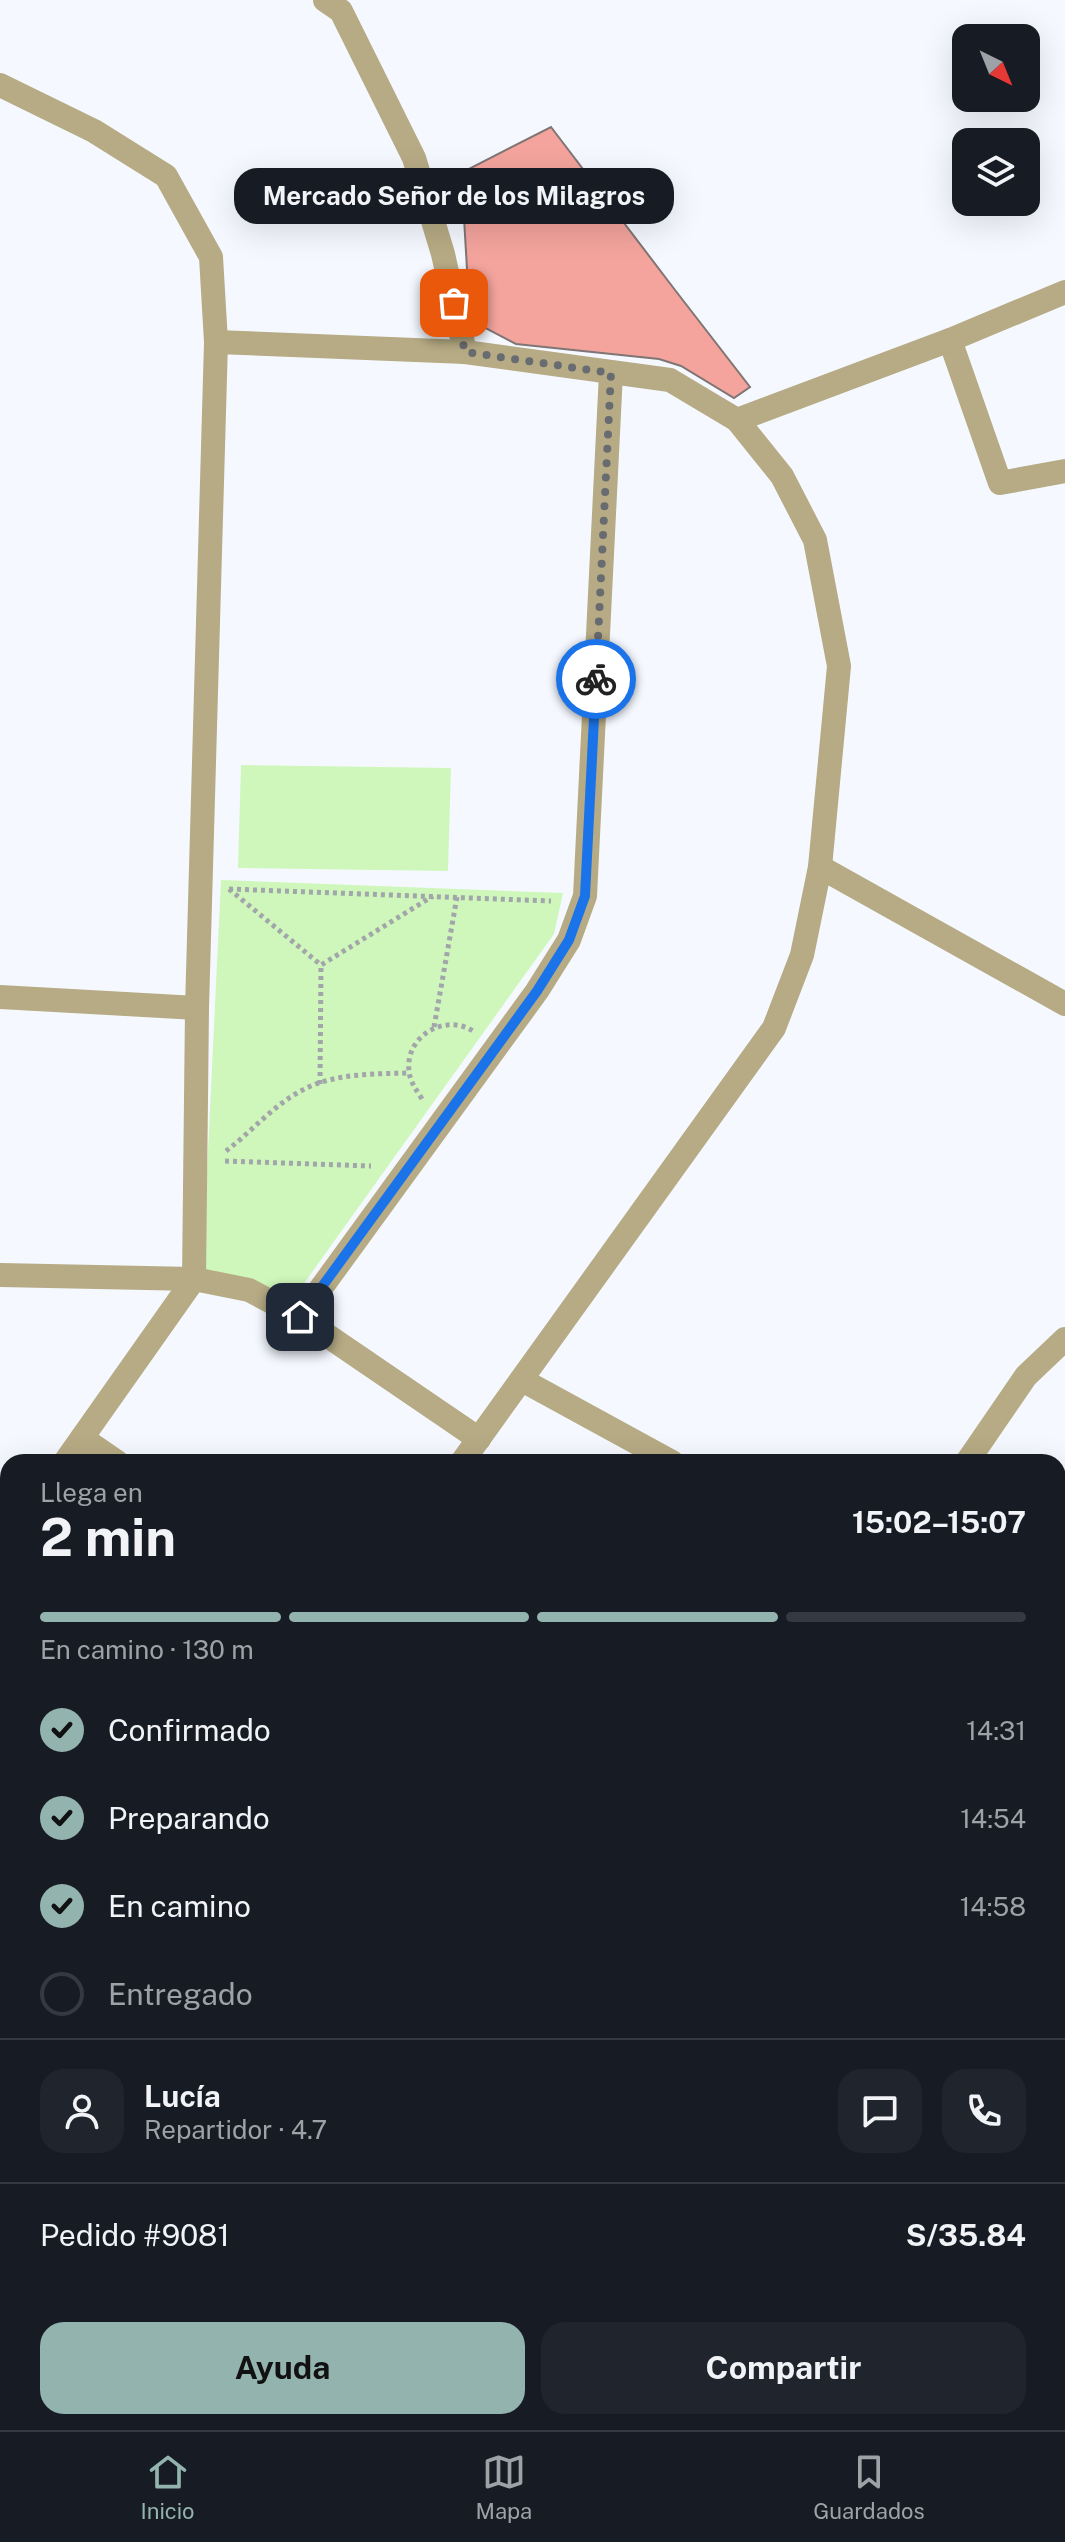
<!DOCTYPE html>
<html lang="es">
<meta charset="utf-8">
<style>
body{margin:0;font-family:"Public Sans",sans-serif;background:#20242c;color:#f1f3f6;height:100vh;display:flex;flex-direction:column;font-size:30px;white-space:nowrap}
*{box-sizing:border-box;margin:0}
p{font-size:26px;color:#9ea1a6}
.icon{flex:none;width:44px;height:44px;fill:none;stroke:currentColor;stroke-width:2;stroke-linecap:round;stroke-linejoin:round}
.map{position:relative;flex:1;overflow:hidden}
.side{position:absolute;left:0px;top:1454px;width:1066px;height:976px;display:flex;flex-direction:column;background:#171b24;border-radius:24px 24px 0 0;box-shadow:0 8px 32px #0002}
.side>*{flex:none}
.needle{width:52px;rotate:137deg}
.fabs{position:absolute;left:952px;top:24px;display:grid;gap:16px}
.fabs a{display:grid;place-items:center;width:88px;height:88px;border-radius:16px;background:#171b24;box-shadow:0 8px 32px #0002;font-size:40px}
.pin{position:absolute;display:grid;place-items:center;width:68px;height:68px;color:#fff;margin:-34px;border-radius:16px;box-shadow:0 4px 12px #0006}
.courier{position:absolute;display:grid;place-items:center;width:80px;height:80px;margin:-40px;border:6px solid #1a73e8;border-radius:50%;background:#fff;color:#222;box-shadow:0 2px 10px #0007}
.bubble{position:absolute;height:56px;border-radius:24px;background:#171b24;box-shadow:0 8px 32px #0002;font-size:26px;font-weight:700;line-height:56px;text-align:center}
.head em{font-style:normal;font-weight:700}
.head div{display:flex;flex-direction:column-reverse}
.head{display:flex;align-items:center;justify-content:space-between;height:136px;padding:0 40px}
h1{font-size:52px;font-weight:700;line-height:60px}
.bar{display:grid;grid-template-columns:repeat(4,1fr);gap:12px 8px;align-content:center;height:96px;padding:0 40px}
.bar i{height:10px;border-radius:6px;background:#363941}
.bar .active{background:#92b3ae}
.bar p{grid-column:span 4}
.line{display:flex;align-items:center;gap:20px;padding:0 40px;border-top:2px solid #363941}
.line div{flex:1}
.round{display:grid;place-items:center;flex:none;width:84px;height:84px;border-radius:24px;background:#20242c}
ol{padding:0 40px;list-style:none}
li{display:flex;align-items:center;gap:24px;height:88px}
li p{margin-inline-start:auto}
li .icon{padding:8px;border-radius:50%;background:#92b3ae;color:#111;stroke-width:4}
li:last-child{color:#9ea1a6}
li i{width:44px;height:44px;border:4px solid #363941;border-radius:50%}
.action{display:flex;gap:16px;margin-top:auto;padding:16px 40px}
.action a{flex:1;height:92px;border-radius:24px;background:#92b3ae;color:#111;font-size:32px;font-weight:700;line-height:92px;text-align:center}
.action a+a{background:#20242c;color:#f1f3f6}
.tab-bar{display:flex;justify-content:space-around;align-items:center;height:112px;border-top:2px solid #363941;background:#171b24;font-size:22px;color:#9ea1a6}
.tab-bar a{display:grid;justify-items:center;gap:4px}
.tab-bar .active{color:#92b3ae}
.map>svg:first-child{display:block}
</style>
<div class="map">
<svg width="1065" height="2430" viewBox="0 0 1065 2430">
<rect width="100%" height="100%" fill="#f5f9ff"/>
<!-- green -->
<g fill="#cff7bb">
<path d="M241,765L451,768L448,871L238,868Z"/>
<path d="M221,880L563,893L554,934L290,1303L202,1276Z"/>
</g>
<!-- building -->
<path fill="#f4a49d" stroke="#7e7574" stroke-width="2" d="M551,127L675,290L750,387L734,398L681,366L659,359L516,344L470,320L464,218L457,175Z"/>
<g fill="none" stroke-linecap="round" stroke-linejoin="round">
<!-- path -->
<g stroke="#a2a5aa" stroke-width="5" stroke-dasharray="4 4" stroke-linecap="butt">
<path d="M229,889L551,901"/>
<path d="M229,889L321,965L433,896"/>
<path d="M434,1027L457,897"/>
<path d="M320,1084L321,965"/>
<path d="M422,1099C416,1089 410,1082 409,1071C405,1036 445,1013 473,1031"/>
<path d="M226,1151C250,1133 273,1106 299,1092C331,1073 373,1074 409,1073"/>
<path d="M225,1161L371,1166"/>
</g>
<!-- minor -->
<g stroke="#b6ab84" stroke-width="24">
<path d="M325,0L341,11L414,158L443,254L465,352"/>
<path d="M0,85L94,131L166,176L211,257L216,342L197,1008L194,1279L65,1462"/>
<path d="M950,340L1000,483L1065,471"/>
<path d="M216,342L465,352L670,380L737,420L782,476L815,540L839,666L820,867L802,955L774,1028L462,1462"/>
<path d="M737,420L950,340L1065,292"/>
<path d="M820,867L1065,1004"/>
<path d="M0,997L197,1008"/>
<path d="M0,1275L194,1279L249,1290L300,1317L479,1439"/>
<path d="M300,1317L537,991L569,940L585,896L611,373"/>
<path d="M522,1380L672,1462"/>
<path d="M82,1438L117,1462"/>
<path d="M0,1519H8"/>
<path d="M0,1555L8,1544"/>
<path d="M0,1617L8,1623"/>
<path d="M0,1906L8,1913"/>
<path d="M0,1942L8,1935"/>
<path d="M0,2262L8,2247"/>
<path d="M1058,2298L1065,2304"/>
<path d="M350,2422L363,2430"/>
<path d="M509,2430L513,2422"/>
</g>
<!-- tertiary -->
<g stroke="#b6ab84" stroke-width="24">
<path d="M967,1462L1026,1376L1065,1339"/>
<path d="M413,2430L420,2422"/>
</g>
</g>
<g fill="none" stroke-linecap="round" stroke-linejoin="round">
<!-- done -->
<path stroke="#686b6f" stroke-width="8" stroke-dasharray="0 14.4" d="M454,303L465,352L611,373L596,679"/>
<!-- route -->
<path stroke="#1a73e8" stroke-width="10" d="M300,1317L537,991L569,940L585,896L596,679"/>
</g>
</svg>
<div class="fabs">
<a><svg class="needle" viewBox="-14 -14 28 28"><path d="M0-13l5 13h-10z" fill="#e53935"/><path d="M0 13l5-13h-10z" fill="#9ea1a6"/></svg></a>
<a><svg class="icon" aria-label="layers" viewBox="0 0 24 24"><path d="M12 4l9 5-9 5-9-5zM3 14l9 5 9-5"/></svg></a>
</div>
<div class="pin" style="left:454px;top:303px;background:#ea580c"><svg class="icon" aria-label="bag" viewBox="0 0 24 24"><path d="M5 8h14l-1 12H6zM9 8a3 3 0 0 1 6 0"/></svg></div>
<div class="pin" style="left:300px;top:1317px;background:#1f2937"><svg class="icon" aria-label="home" viewBox="0 0 24 24"><path d="M3 11l9-7 9 7M6 9v11h12V9"/></svg></div>
<div class="courier" style="left:596px;top:679px"><svg class="icon" aria-label="bike" viewBox="0 0 24 24"><circle cx="6" cy="16" r="4"/><circle cx="18" cy="16" r="4"/><path d="M6 16l4-8h5l3 8M10 8l3 8H6M13 5h3"/></svg></div>
<div class="bubble" style="left:234px;top:168px;width:440px">Mercado Señor de los Milagros</div>
<section class="side">
<div class="head"><div><h1>2 min</h1><p>Llega en</p></div><em>15:02–15:07</em></div>
<div class="bar"><i class="active"></i><i class="active"></i><i class="active"></i><i></i><p>En camino · 130 m</p></div>
<ol>
<li><svg class="icon" aria-label="check" viewBox="0 0 24 24"><path d="M5 12l5 5 9-10"/></svg>Confirmado<p>14:31</p></li>
<li><svg class="icon" aria-label="check" viewBox="0 0 24 24"><path d="M5 12l5 5 9-10"/></svg>Preparando<p>14:54</p></li>
<li><svg class="icon" aria-label="check" viewBox="0 0 24 24"><path d="M5 12l5 5 9-10"/></svg>En camino<p>14:58</p></li>
<li><i></i>Entregado</li>
</ol>
<div class="line" style="height:144px"><a class="round"><svg class="icon" aria-label="person" viewBox="0 0 24 24"><circle cx="12" cy="8" r="4"/><path d="M4 21q1-7 8-7t8 7"/></svg></a><div><b>Lucía</b><p>Repartidor · 4.7</p></div><a class="round"><svg class="icon" aria-label="chat" viewBox="0 0 24 24"><path d="M4 5h16v11H9l-5 4z"/></svg></a><a class="round"><svg class="icon" aria-label="phone" viewBox="0 0 24 24"><path d="M5 4h4l2 5-3 2q2 4 5 5l2-3 5 2v4C11 20 4 13 5 4z"/></svg></a></div>
<div class="line" style="height:104px"><div>Pedido #9081</div><b>S/35.84</b></div>
<div class="action"><a>Ayuda</a><a>Compartir</a></div>
</section>
</div>
<nav class="tab-bar">
<a class="active"><svg class="icon" aria-label="home" viewBox="0 0 24 24"><path d="M3 11l9-7 9 7M6 9v11h12V9"/></svg>Inicio</a>
<a><svg class="icon" aria-label="map" viewBox="0 0 24 24"><path d="M3 6l6-2 6 2 6-2v14l-6 2-6-2-6 2zM9 4v14M15 6v14"/></svg>Mapa</a>
<a><svg class="icon" aria-label="saved" viewBox="0 0 24 24"><path d="M7 4h10v16l-5-4-5 4z"/></svg>Guardados</a>
</nav>
